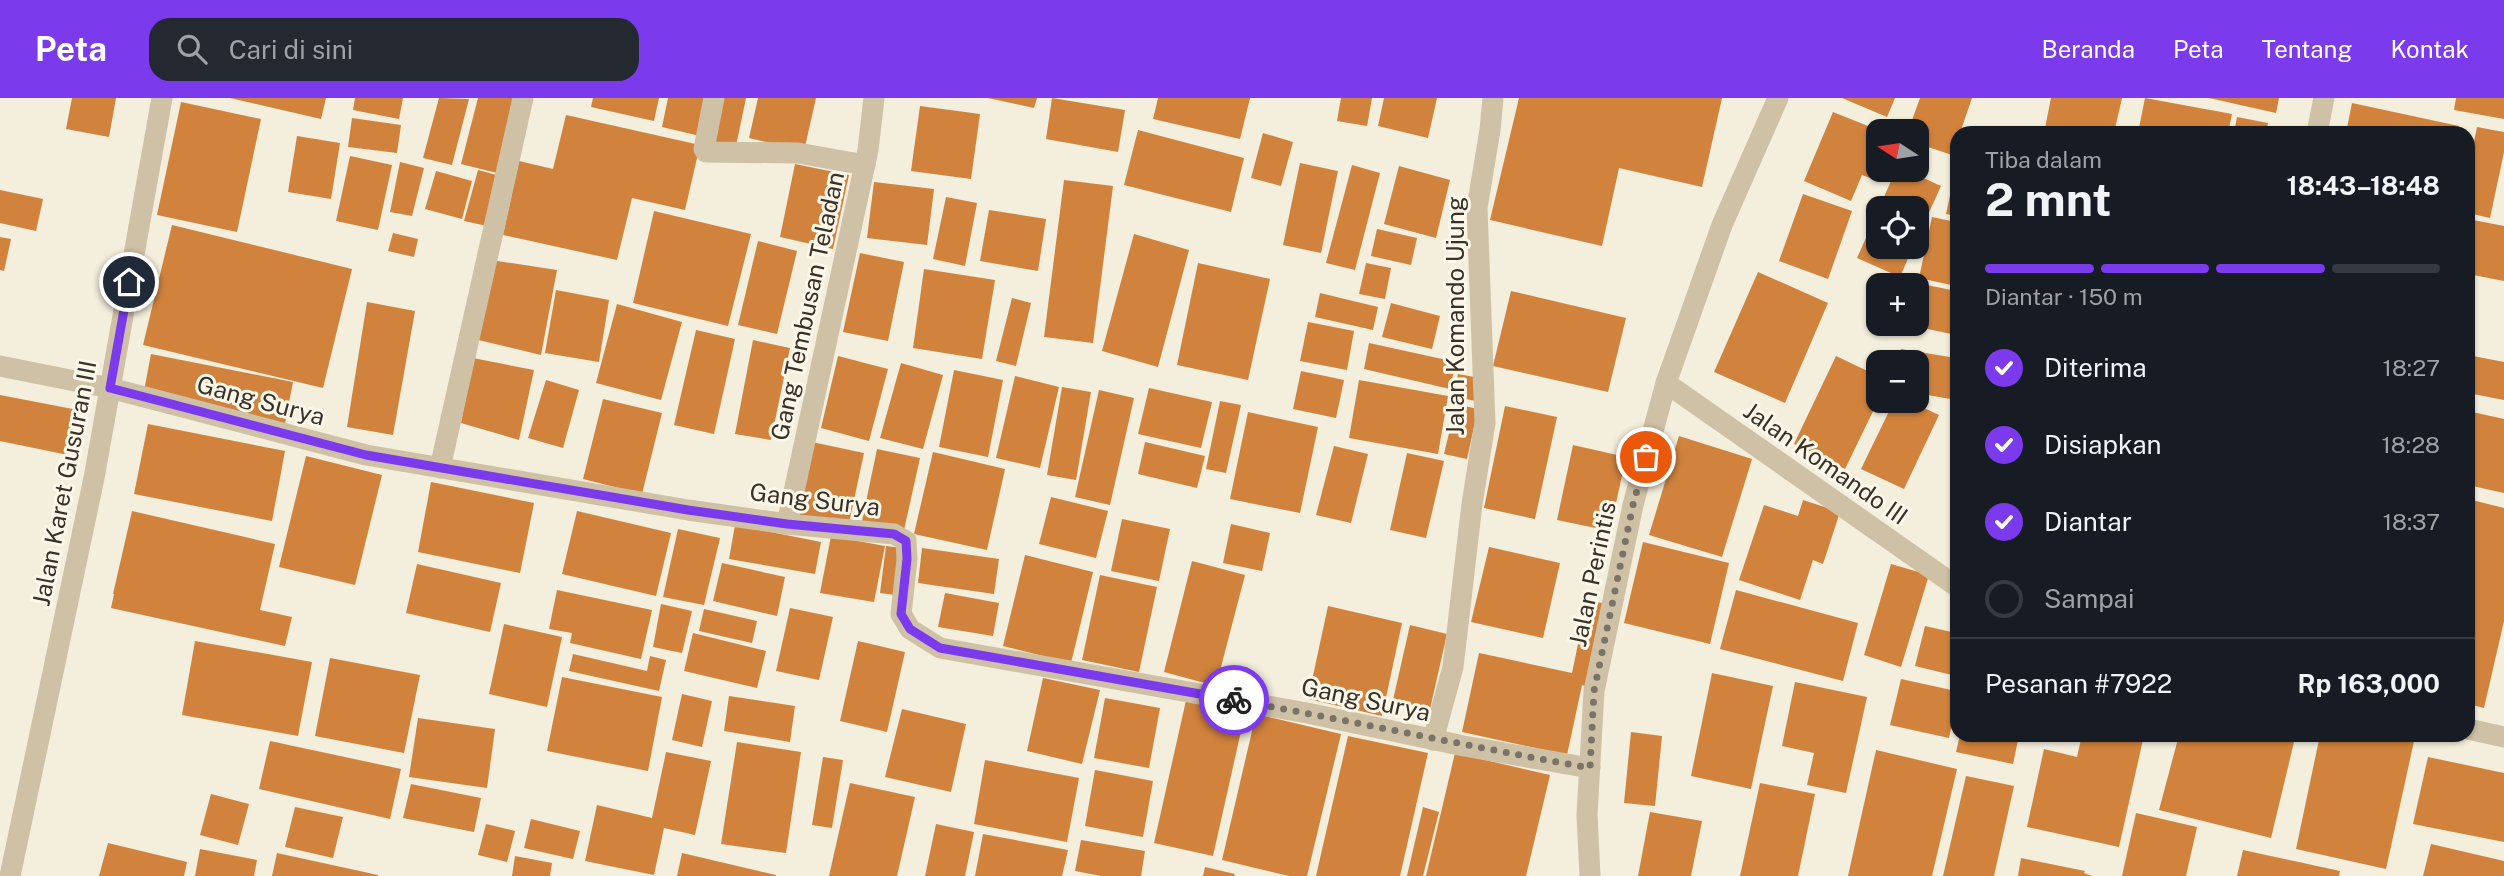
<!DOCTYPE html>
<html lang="id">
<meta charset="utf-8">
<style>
body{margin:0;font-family:"Public Sans",sans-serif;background:#242831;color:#f1f3f6;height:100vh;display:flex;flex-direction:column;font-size:26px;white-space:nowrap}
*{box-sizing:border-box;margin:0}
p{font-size:23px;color:#9ea1a6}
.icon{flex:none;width:38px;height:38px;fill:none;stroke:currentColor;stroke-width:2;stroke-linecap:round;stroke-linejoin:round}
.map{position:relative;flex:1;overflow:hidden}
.side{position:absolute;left:1950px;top:28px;width:525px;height:616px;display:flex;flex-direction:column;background:#171b24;border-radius:21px;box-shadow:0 2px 5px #0004}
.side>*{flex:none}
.needle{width:46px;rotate:282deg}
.controls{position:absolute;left:1866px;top:21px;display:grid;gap:14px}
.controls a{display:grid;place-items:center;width:63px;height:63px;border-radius:14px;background:#171b24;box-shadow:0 2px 5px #0004;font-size:35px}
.pin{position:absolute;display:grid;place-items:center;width:60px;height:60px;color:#fff;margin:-30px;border:4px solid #fff;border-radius:50%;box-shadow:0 2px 7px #0007}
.courier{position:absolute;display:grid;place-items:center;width:70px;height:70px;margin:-35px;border:5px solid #7c3aed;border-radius:50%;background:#fff;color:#222;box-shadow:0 2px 9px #0007}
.headline em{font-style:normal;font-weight:700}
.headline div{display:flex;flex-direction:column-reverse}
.headline{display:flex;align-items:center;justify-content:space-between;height:119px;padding:0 35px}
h1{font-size:46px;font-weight:700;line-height:52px}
.bar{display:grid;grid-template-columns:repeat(4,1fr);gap:10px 7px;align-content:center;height:84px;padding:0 35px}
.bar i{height:9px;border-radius:5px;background:#363941}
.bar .active{background:#7c3aed}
.bar p{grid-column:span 4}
.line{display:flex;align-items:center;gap:18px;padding:0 35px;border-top:2px solid #363941}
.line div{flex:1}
ol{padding:0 35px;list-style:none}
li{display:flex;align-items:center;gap:21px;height:77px}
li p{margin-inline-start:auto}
li .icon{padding:7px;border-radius:50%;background:#7c3aed;color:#fff;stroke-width:4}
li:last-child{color:#9ea1a6}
li i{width:38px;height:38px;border:4px solid #363941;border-radius:50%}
header{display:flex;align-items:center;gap:42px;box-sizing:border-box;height:98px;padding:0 35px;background:#7c3aed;color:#fff}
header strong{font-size:33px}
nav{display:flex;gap:38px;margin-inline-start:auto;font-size:24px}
.search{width:490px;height:63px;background:#242831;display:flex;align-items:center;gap:18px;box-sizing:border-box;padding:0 24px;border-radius:21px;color:#9ea1a6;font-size:26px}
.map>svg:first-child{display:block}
</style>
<header>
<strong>Peta</strong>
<div class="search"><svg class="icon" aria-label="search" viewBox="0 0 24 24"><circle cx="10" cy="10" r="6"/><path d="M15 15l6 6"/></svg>Cari di sini</div>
<nav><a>Beranda</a><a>Peta</a><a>Tentang</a><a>Kontak</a></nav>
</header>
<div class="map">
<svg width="2504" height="778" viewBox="0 0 2504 778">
<rect width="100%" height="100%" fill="#f4eedc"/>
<!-- building -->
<g fill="#d1833d">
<path d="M72,0H116L109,39L66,31Z"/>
<path d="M230,0H326L321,21Z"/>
<path d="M355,0H403L399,21L353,12Z"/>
<path d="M439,0L469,1L452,67L423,60Z"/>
<path d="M478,0H517L497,75L461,66Z"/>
<path d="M593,0H659L654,23L591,9Z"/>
<path d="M668,0H708L700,38L662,29Z"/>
<path d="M717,0H746L736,48L708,42Z"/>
<path d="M758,0H816L804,53L749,40Z"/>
<path d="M988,0H1037L1034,10Z"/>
<path d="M1052,0L1125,12L1118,54L1046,41Z"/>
<path d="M1158,0H1250L1240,41L1153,21Z"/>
<path d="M1341,0H1372L1367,28L1337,23Z"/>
<path d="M1384,0H1437L1428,40L1378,28Z"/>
<path d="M1519,0H1722L1702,89L1619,70L1602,148L1490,122Z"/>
<path d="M1842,0H1895L1887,19Z"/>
<path d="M1920,0H1972L1960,35H1956V45L1952,57L1916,45V33H1908Z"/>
<path d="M2051,0H2122L2114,35H2044Z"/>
<path d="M2145,0L2232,16L2228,35H2138Z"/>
<path d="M2209,0H2279L2276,15Z"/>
<path d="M2456,0H2504V21L2454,12Z"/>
<path d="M181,4L261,21L237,134L157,117Z"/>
<path d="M2352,5L2459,28L2458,35H2346Z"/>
<path d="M920,8L980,16L971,81L911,73Z"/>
<path d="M1833,14L1878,32V72H1883L1878,83L1862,77L1851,103L1804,83Z"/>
<path d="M566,17L700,47L685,112L632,100L617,162L503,137L519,63L553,71Z"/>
<path d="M2237,19L2268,25L2266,35H2234Z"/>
<path d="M352,20L401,27L397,55L348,49Z"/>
<path d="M2477,29L2504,34V54L2490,120L2468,115V73Z"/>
<path d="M1138,32L1244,60L1231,114L1124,87Z"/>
<path d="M1263,35L1293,44L1281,88L1251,80Z"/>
<path d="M297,38L340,45L331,101L288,94Z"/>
<path d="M350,58L392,67L378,132L336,123Z"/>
<path d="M400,64L424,70L412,118L390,114Z"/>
<path d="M1300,65L1338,73L1321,155L1283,147Z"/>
<path d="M795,66L849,77L833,151L780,139Z"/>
<path d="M1352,67L1380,75L1355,172L1326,165Z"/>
<path d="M1399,68L1450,82L1436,140L1384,126Z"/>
<path d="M478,72L500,78L487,128L464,123Z"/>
<path d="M1896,72H1906L1941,88L1916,143V110H1879Z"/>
<path d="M436,73L472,83L462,121L425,111Z"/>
<path d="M1955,74H1956V118L1946,116Z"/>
<path d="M1064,82L1113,88L1093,245L1044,239Z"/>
<path d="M874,84L934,91L927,147L867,140Z"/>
<path d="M0,92L43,101L36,133L0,125Z"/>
<path d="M1803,96L1852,113L1828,181L1779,163Z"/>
<path d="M946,99L977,105L965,168L933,161Z"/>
<path d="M989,112L1046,121L1038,173L980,163Z"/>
<path d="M654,113L751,136L728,228L633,205Z"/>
<path d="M1878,113V149H1913L1900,179L1857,160Z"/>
<path d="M1932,119L1956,124V188L1919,180Z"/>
<path d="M2468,121L2504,128V183L2468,176Z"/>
<path d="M172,127L352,171L323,290L143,247Z"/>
<path d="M1377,131L1417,140L1411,167L1371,158Z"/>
<path d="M393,135L418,141L414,159L388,153Z"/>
<path d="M1134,136L1189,152L1158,269L1102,253Z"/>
<path d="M0,139L11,141L4,173L0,172Z"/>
<path d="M758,143L797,153L777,236L738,227Z"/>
<path d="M860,155L904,164L888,243L843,234Z"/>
<path d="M491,162L557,172L541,257L474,241Z"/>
<path d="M1198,165L1270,181L1248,282L1177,267Z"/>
<path d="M1366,165L1391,170L1385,201L1359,196Z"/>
<path d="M924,171L995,182L982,261L913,250Z"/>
<path d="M1758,174L1828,205L1785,305L1714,274Z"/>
<path d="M1922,186L1956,193V237L1909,227L1916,226V213Z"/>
<path d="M556,192L609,202L599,264L545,255Z"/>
<path d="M1511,193L1626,220L1608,294L1493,268Z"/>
<path d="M1320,195L1378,209L1373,232L1315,219Z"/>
<path d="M1012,200L1031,205L1016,268L996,263Z"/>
<path d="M367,204L415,213L393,337L347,329Z"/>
<path d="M1391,205L1440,218L1432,251L1382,239Z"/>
<path d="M617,206L682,224L661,302L596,285Z"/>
<path d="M1308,224L1354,233L1347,272L1300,263Z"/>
<path d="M696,232L735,241L714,336L674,327Z"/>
<path d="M753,242L790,250L771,342L735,336Z"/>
<path d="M1369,245L1456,264L1450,291L1364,271Z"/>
<path d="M1901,251L1956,260V302L1916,295V264H1899Z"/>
<path d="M151,256L293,284L285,326L143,298Z"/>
<path d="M2468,257L2504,264V302L2468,295Z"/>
<path d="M838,258L888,271L869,343L821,330Z"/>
<path d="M1836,258L1878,278V303L1845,371L1794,346Z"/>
<path d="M473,260L534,272L519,342L461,325Z"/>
<path d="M901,265L943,277L923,351L880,340Z"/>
<path d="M954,272L1003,282L988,359L939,349Z"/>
<path d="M1301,273L1344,282L1336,320L1293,311Z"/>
<path d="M1458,276L1480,280L1475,303L1453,298Z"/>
<path d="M1015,278L1059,289L1040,370L996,360Z"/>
<path d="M546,282L579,292L563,350L528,340Z"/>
<path d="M1359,282L1448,298L1438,356L1349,340Z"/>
<path d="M1062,289L1091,294L1076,382L1047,377Z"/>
<path d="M1149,290L1212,304L1201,350L1138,336Z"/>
<path d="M1099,292L1134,300L1110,407L1075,399Z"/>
<path d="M0,297L78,312L68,357L0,343Z"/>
<path d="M603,301L662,315L642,396L583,381Z"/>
<path d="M1220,303L1241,307L1226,375L1206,371Z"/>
<path d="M1894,303H1909L1939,317L1904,391L1861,371Z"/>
<path d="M1456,306L1478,311L1467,361L1444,356Z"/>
<path d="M1505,308L1557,319L1535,421L1484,410Z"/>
<path d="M2468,313L2504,321V395L2468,387Z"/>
<path d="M1248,314L1318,329L1300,415L1230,401Z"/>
<path d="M148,326L285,353L272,423L134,396Z"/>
<path d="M1679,338L1752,361L1722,459L1649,437Z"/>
<path d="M812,344L864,355L848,430L796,419Z"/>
<path d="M1145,344L1205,358L1197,390L1138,376Z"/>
<path d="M1573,347L1626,359L1610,433L1557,422Z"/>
<path d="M1334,348L1368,356L1351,425L1316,417Z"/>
<path d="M877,351L920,360L904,432L862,423Z"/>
<path d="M933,354L1005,371L987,452L914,436Z"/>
<path d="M1407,355L1444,363L1426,440L1390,432Z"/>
<path d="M306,358L382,377L355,487L279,469Z"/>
<path d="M431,384L534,405L520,475L418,454Z"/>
<path d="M1051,399L1108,413L1096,460L1039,446Z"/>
<path d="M2468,401L2504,410V523L2484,610L2468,606Z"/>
<path d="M1803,402L1840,414L1823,466L1813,462L1800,502L1739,482L1764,407L1798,418Z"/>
<path d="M132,413L275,446L260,512L292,519L285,548L111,510L114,496H113Z"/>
<path d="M577,413L671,435L656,498L562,476Z"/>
<path d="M1122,421L1170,431L1159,483L1111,473Z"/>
<path d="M1231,426L1270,435L1262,473L1223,465Z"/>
<path d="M735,427L821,444L815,476L729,461Z"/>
<path d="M678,431L720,440L704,507L663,499Z"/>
<path d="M831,438L885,448L874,504L820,495Z"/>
<path d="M1643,444L1729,465L1710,546L1624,525Z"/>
<path d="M886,448L902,450L895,497L880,495Z"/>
<path d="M1489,449L1560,465L1543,540L1471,524Z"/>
<path d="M922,450L999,461L994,496L918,485Z"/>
<path d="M1025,457L1093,474L1071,565L1003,548Z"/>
<path d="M1192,463L1245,477L1216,588L1164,574Z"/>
<path d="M722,465L785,479L777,518L713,503Z"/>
<path d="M417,466L501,485L490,534L406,515Z"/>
<path d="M1891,466L1929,477L1901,569L1864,557Z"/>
<path d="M1100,477L1157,489L1139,574L1082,562Z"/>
<path d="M557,492L652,512L641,561L570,545L572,535L549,531Z"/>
<path d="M1736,492L1858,525L1843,583L1720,551Z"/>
<path d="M945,495L999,505L993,538L938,529Z"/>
<path d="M1587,502L1607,506L1588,589L1582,587L1567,657L1462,634L1479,555L1572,575Z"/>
<path d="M661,506L692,513L682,555L653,549Z"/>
<path d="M1328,508L1402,525L1382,618L1308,601Z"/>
<path d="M790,510L833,519L819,582L776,573Z"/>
<path d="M704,511L757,523L752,545L699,533Z"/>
<path d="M504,526L562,539L547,609L489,596Z"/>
<path d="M1410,527L1447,536L1430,611L1393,602Z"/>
<path d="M1925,528L1956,535V578L1915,568Z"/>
<path d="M693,535L766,553L757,590L684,573Z"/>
<path d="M195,543L312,564L298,638L182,617Z"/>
<path d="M858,543L905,554L887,634L840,623Z"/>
<path d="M573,556L647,573L650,558L666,562L659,593L569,573Z"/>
<path d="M330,560L420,577L404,655L315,638Z"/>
<path d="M1712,575L1773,588L1751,691L1691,678Z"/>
<path d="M562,579L662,599L648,673L547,653Z"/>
<path d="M1043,580L1100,592L1082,666L1027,653Z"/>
<path d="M1901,581L1956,593V606L1949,640L1890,627Z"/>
<path d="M1795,584L1867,599L1846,695L1807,687L1814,655L1782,648Z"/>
<path d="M682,596L712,603L702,649L672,642Z"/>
<path d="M729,598L795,608L790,644L724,633Z"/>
<path d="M1187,598L1246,611L1213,758L1154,745Z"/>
<path d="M1105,600L1160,610L1149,670L1094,660Z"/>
<path d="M902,611L966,626L951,694L885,679Z"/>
<path d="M1256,616L1341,636L1307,778H1289L1222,762Z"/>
<path d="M418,620L495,631L487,690L409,679Z"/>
<path d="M1631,634L1662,638L1655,708L1624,705Z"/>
<path d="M1960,637H2019L2013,666L1956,654Z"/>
<path d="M2082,637H2144L2119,749L2027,729L2044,651L2077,659Z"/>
<path d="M2179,637H2268L2294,644L2271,740L2159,712Z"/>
<path d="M2320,637H2390L2414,643L2386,771L2296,751Z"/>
<path d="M1348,638L1428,655L1400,778H1316Z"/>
<path d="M270,643L401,671L390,721L259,691Z"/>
<path d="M737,644L801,654L786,755L721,746Z"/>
<path d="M1876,652L1957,671L1932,778H1848Z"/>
<path d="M666,654L711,663L695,737L664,730L654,777L585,763L597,707L652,720Z"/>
<path d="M1455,655L1550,677L1526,778H1426Z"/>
<path d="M823,659L843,662L832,730L812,727Z"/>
<path d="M2428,659L2504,675V744L2413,726Z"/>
<path d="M985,662L1079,680L1067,744L974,726Z"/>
<path d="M1095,672L1153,683L1143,739L1085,728Z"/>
<path d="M1966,678L2014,688L1994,778H1943Z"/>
<path d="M850,685L915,699L897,778H829Z"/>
<path d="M1760,685L1815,696L1798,778H1740Z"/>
<path d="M411,686L481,700L474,734L403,720Z"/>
<path d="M211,696L249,706L238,747L200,737Z"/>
<path d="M295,709L343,719L333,760L285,749Z"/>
<path d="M1423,709L1439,714L1423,778H1407Z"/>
<path d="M1650,714L1702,723L1691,778H1638Z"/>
<path d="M2136,715L2197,729L2186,778H2122Z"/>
<path d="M531,721L580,733L573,761L524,750Z"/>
<path d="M486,726L515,733L507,764L478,757Z"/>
<path d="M936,726L974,734L965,778H925Z"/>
<path d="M983,736L1068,752L1062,778H975Z"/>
<path d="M1081,742L1145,753L1141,778H1101L1075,773Z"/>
<path d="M108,745L187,764L184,778H99Z"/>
<path d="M2431,746L2504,763V778H2423Z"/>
<path d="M200,751L257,762L254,778H195Z"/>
<path d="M2243,752L2340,773L2339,778H2237Z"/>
<path d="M277,755L378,777V778H272Z"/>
<path d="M682,755L776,777V778H677Z"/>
<path d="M515,758L552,765L550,778H512Z"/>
<path d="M2021,760L2085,773L2084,775L2092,778H2018Z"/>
<path d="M1205,769L1235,776L1234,778H1203Z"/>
</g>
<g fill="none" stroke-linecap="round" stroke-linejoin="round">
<!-- minor -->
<g stroke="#cec1a6" stroke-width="21">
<path d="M714,0L704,51L706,54L798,55L865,67"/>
<path d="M2317,35L2324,0"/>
<path d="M0,268L110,290L366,357L688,412L787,426L894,436L906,443L907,461L901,516L910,531L940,550L1307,615L1464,648L1590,670"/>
<path d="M1666,285L1956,488"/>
<path d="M440,370L523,0"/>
<path d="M787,426L868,52L874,0"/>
<path d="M2468,631L2504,639"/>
<path d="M1433,642L1453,569L1472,406L1485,325L1477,110L1490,32L1493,0"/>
<path d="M10,778L94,380L162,0"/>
<path d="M1590,778L1587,717L1594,593L1633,407L1666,285L1722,127L1778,0"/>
</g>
</g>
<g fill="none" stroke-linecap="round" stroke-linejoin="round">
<!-- done -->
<path stroke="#7a7367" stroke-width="7" stroke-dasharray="0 12.6" d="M1234,602C1353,623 1471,649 1590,670L1594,593L1633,407L1646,359"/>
<!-- route -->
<path stroke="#7c3aed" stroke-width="9" d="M129,184L110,290L366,357L688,412L787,426L894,436L906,443L907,461L901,516L910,531L940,550L1234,602"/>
</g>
<g text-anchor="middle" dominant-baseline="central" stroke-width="6" stroke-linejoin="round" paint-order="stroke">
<!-- street labels -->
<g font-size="24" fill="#393128" stroke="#fbf7e9">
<text transform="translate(807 208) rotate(-78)">Gang Tembusan Teladan</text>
<text transform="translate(1455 218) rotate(-90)">Jalan Komando Ujung</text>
<text transform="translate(261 302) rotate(15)">Gang Surya</text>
<text transform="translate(1826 365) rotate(35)">Jalan Komando III</text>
<text transform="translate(64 385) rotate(-79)">Jalan Karet Gusuran III</text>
<text transform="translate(815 401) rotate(7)">Gang Surya</text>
<text transform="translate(1592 476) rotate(-78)">Jalan Perintis</text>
<text transform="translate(1366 601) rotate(12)">Gang Surya</text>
</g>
</g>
</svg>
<div class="controls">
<a><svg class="needle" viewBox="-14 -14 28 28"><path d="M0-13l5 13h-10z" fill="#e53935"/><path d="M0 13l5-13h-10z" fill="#9ea1a6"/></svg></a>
<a><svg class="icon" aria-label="locate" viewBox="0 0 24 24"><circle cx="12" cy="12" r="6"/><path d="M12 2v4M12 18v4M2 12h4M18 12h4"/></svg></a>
<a>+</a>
<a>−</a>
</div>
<div class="pin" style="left:1646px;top:359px;background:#ea580c"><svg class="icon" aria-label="bag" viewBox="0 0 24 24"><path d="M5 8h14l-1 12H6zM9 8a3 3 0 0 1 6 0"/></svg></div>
<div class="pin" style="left:129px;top:184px;background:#1f2937"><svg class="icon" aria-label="home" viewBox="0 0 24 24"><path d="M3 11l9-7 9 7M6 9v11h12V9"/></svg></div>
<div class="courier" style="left:1234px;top:602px"><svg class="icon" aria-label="bike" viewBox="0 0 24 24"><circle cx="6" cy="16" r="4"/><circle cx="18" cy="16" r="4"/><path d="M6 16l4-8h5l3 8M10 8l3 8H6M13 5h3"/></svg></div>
<section class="side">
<div class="headline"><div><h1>2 mnt</h1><p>Tiba dalam</p></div><em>18:43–18:48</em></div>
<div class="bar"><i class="active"></i><i class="active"></i><i class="active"></i><i></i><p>Diantar · 150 m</p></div>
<ol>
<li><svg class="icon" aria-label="check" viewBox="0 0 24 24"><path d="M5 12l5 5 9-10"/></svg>Diterima<p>18:27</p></li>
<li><svg class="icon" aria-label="check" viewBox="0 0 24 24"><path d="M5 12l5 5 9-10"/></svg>Disiapkan<p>18:28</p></li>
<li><svg class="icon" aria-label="check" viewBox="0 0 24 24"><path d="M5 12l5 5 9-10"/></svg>Diantar<p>18:37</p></li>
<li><i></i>Sampai</li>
</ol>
<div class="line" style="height:91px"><div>Pesanan #7922</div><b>Rp 163,000</b></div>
</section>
</div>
